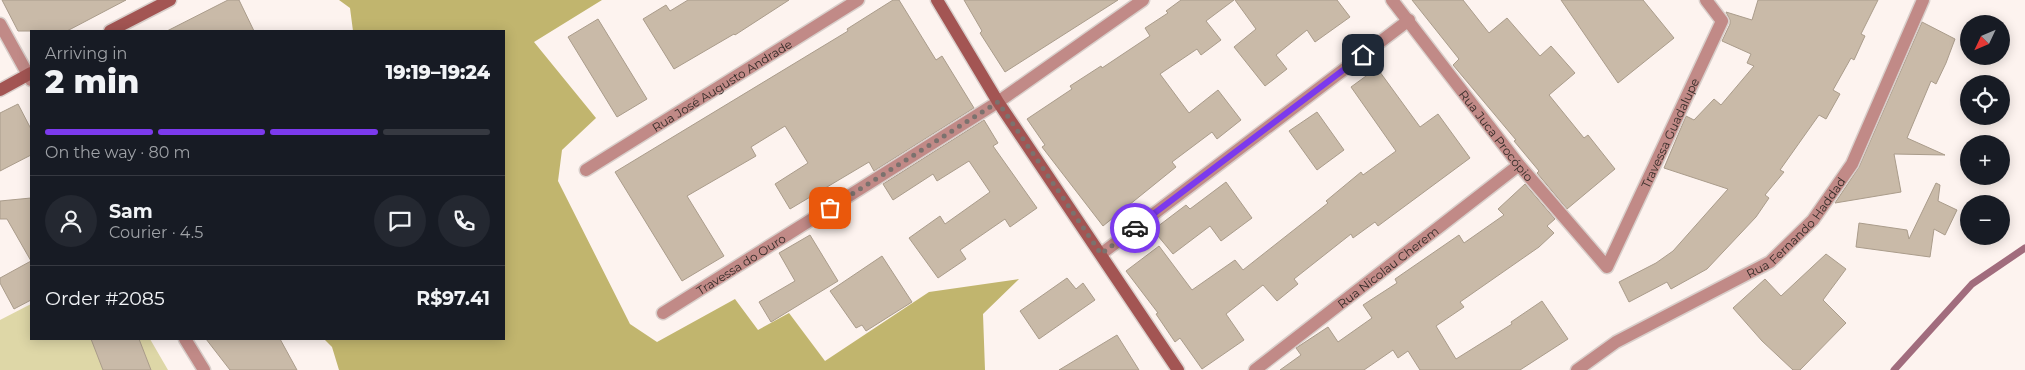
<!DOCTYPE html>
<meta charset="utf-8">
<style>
body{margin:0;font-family:Montserrat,sans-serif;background:#242831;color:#f1f3f6;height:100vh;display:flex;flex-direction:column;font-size:19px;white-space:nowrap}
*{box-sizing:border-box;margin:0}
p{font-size:16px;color:#9ea1a6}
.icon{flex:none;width:28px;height:28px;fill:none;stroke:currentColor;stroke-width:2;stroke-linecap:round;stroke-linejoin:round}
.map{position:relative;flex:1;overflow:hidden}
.panel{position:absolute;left:30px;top:30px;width:475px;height:310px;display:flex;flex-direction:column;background:#171b24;border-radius:0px;box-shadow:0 2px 12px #0003}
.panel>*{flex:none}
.needle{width:32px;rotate:226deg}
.tools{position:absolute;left:1960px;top:15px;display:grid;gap:10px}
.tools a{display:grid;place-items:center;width:50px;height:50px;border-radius:50%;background:#171b24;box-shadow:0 2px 12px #0003;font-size:25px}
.pin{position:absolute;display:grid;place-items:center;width:42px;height:42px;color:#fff;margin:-21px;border-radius:10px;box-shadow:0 2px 8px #0006}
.courier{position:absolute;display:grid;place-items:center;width:50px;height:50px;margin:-25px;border:4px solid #7c3aed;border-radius:50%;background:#fff;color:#222;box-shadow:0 1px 6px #0007}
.head em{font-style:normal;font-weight:800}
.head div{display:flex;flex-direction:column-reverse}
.head{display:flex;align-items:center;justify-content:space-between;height:85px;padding:0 15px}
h1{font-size:32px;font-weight:800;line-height:38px}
.bar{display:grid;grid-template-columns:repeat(4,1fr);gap:8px 5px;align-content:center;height:60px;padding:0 15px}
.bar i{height:6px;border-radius:4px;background:#363941}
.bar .current{background:#7c3aed}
.bar p{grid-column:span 4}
.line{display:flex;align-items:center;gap:12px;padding:0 15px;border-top:1px solid #363941}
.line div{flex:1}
.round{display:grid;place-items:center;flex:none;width:52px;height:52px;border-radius:26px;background:#242831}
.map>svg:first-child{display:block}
</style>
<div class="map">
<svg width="2025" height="370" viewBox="0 0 2025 370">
<rect width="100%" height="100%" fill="#fdf3ef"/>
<!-- green -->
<path fill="#ded7a7" d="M31,304V339H150L168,370H0V320Z"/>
<!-- forest -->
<path fill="#c1b56e" d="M339,0H602L534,42L596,118L562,150L558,181L630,324L657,342L735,299L758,330L789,313L825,361L929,292L1019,279L983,314L985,370H339L332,347L324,339H504V31H353L350,8Z"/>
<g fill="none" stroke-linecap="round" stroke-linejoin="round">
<!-- stream -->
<path stroke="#a16c7d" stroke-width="7" d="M1894,370L1972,284L2025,248"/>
</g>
<!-- building -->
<g fill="#c9baa8" stroke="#aa9c8b">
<path d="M2,0H126L67,31H18Z"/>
<path d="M228,0H239L254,31H167Z"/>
<path d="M688,0H789L735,35L734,34L674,69L643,19L666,5L670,11Z"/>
<path d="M893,0H899L936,60L942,56L974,108L874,171L869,162L790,209L775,184L808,163L785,126L751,147L756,156L687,196L724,256L682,281L615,172L848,31L847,29Z"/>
<path d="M964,0H1118L1005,72L980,33L982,31Z"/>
<path d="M1181,0H1234L1206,21L1221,40L1201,55L1197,49L1160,74L1189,113L1218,90L1241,120L1217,139L1212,132L1172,162L1176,167L1103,226L1042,147L1045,145L1027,119L1072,89L1070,86L1101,66L1102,68L1150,36L1145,28L1168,13L1166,11Z"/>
<path d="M1235,0H1337L1350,17L1315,42L1307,30L1276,55L1287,69L1265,86L1234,47L1256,29Z"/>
<path d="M1412,0H1463L1489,33L1507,18L1540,56L1551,46L1575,73L1549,95L1584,138L1588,135L1615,169L1567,209L1537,173L1539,171L1514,141L1516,140L1453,65L1459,59Z"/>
<path d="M1561,0H1643L1674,38L1618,83Z"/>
<path d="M1758,0H1878L1861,34L1865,36L1854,60L1851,58L1833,90L1840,94L1826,119L1819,115L1780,170L1784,172L1765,195L1769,198L1756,217L1707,269L1671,289L1667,282L1629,302L1619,282L1656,263L1673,251L1728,189L1664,168L1686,116L1694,120L1714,99L1721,105L1754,66L1747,63L1751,54L1722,41L1730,24V20L1726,12L1752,20Z"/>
<path d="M598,19L647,99L617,117L568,37Z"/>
<path d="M1922,22L1955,39L1946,63L1936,84L1931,81L1907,138L1945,155L1894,154L1901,192L1835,203L1859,167Z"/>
<path d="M1377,68L1420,127L1438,114L1470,158L1378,226L1375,222L1353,238L1351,234L1294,279L1298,284L1277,301L1263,285L1226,314L1244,340L1202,369L1180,338L1175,342L1156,314L1158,313L1126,271L1159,246L1192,290L1235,260L1243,270L1328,203L1326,201L1361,172L1363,175L1396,151L1351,87Z"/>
<path d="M18,104L31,129V155L0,171V113Z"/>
<path d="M1317,112L1344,150L1317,170L1289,131Z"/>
<path d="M984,120L998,143L993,146L1037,208L1010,227L1005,219L960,250L966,259L938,278L909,238L940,216L945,224L990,192L969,161L937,181L933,174L893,200L883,184Z"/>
<path d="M1226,182L1252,218L1221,241L1210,226L1173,254L1153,230L1186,205L1190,209Z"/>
<path d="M1936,183L1940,185L1938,201L1957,210L1945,235L1934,229L1930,257L1856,247L1859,223L1907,230L1909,239Z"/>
<path d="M1525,184L1555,219L1547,226L1554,233L1539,247L1460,302L1464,307L1436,326L1456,359L1512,324L1511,322L1542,301L1568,339L1520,370H1420L1408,351L1398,358L1393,350L1364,370H1280L1301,355L1296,348L1328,327L1338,342L1372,318L1363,305L1397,283L1395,279L1459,235L1464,243L1504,215L1498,209Z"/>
<path d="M31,198V300L14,309L0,283V278L31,261L7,219H0V201Z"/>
<path d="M810,235L838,281L771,322L759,302L795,281L779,253Z"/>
<path d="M1826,254L1846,269L1823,300L1846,323L1800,370H1793L1762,341L1733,308L1765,279L1781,296Z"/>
<path d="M882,256L912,302L866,331L862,325L856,328L830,291Z"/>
<path d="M1067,278L1076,289L1083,283L1095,300L1039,339L1020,311Z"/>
<path d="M1117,335L1139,370H1059Z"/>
<path d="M91,339H139L151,370H103Z"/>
<path d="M206,339H280L297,370H230Z"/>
</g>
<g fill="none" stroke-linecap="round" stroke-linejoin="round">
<defs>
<g id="street">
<path id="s1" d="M1392,0L1519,165L1607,267L1722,21L1706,0"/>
<path d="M0,24L31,80"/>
<path id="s2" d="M586,170L858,0"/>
<path d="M1101,254L1409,20"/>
<path id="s3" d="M663,313L998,102L1143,0"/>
<path d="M185,339L204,370"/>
<path id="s4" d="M1255,370L1519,165"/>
<path id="s5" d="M1577,370L1616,342L1770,262L1813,220L1852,164L1923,0"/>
</g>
<g id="secondary">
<path d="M937,0L998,102L1178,370"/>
<path d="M110,31L170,0"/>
<path d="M0,90L31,73"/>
</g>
</defs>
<!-- street casing -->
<use href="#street" stroke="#d9cfcb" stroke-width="15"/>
<!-- secondary casing -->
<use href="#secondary" stroke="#d9cfcb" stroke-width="15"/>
<!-- street -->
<use href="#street" stroke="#c18a87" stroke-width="12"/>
<!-- secondary -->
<use href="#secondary" stroke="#a35553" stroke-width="12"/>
</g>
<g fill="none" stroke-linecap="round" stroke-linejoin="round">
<!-- done -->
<path stroke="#7b726e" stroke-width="5" stroke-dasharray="0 9" d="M830,208L998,102L1101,254L1135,228"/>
<!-- route -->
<path stroke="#7c3aed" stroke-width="6" d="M1135,228L1363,55"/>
</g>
<g text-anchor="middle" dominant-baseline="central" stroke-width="4.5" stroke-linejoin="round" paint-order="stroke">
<!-- street labels -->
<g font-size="12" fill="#352c28" stroke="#fff">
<text stroke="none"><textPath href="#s2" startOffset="160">Rua José Augusto Andrade</textPath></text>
<text stroke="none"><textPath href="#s1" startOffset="491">Travessa Guadalupe</textPath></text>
<text stroke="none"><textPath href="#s1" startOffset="171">Rua Juca Procópio</textPath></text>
<text stroke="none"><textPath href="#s5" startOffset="264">Rua Fernando Haddad</textPath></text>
<text stroke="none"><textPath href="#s3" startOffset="92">Travessa do Ouro</textPath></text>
<text stroke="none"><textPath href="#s4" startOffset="168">Rua Nicolau Cherem</textPath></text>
</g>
</g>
</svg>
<div class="tools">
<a><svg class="needle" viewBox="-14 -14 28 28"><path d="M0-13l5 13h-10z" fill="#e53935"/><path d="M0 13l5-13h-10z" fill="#9ea1a6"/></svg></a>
<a><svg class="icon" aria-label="locate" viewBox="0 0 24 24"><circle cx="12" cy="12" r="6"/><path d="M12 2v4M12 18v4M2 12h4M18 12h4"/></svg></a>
<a>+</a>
<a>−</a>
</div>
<div class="pin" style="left:830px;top:208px;background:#ea580c"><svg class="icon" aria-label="bag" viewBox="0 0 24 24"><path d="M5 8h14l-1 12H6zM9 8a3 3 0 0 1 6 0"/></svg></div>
<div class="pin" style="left:1363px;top:55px;background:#1f2937"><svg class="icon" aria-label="home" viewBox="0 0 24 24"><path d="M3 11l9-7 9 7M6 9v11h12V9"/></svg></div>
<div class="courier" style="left:1135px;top:228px"><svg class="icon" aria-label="car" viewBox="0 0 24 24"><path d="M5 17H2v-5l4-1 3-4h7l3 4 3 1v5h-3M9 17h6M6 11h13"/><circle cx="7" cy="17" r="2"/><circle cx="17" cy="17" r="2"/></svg></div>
<section class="panel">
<div class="head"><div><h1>2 min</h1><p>Arriving in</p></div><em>19:19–19:24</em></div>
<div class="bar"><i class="current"></i><i class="current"></i><i class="current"></i><i></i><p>On the way · 80 m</p></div>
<div class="line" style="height:90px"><a class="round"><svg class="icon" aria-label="person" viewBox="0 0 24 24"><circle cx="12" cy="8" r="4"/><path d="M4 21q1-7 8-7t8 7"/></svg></a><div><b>Sam</b><p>Courier · 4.5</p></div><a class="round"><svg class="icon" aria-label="chat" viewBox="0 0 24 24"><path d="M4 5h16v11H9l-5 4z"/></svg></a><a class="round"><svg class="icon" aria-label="phone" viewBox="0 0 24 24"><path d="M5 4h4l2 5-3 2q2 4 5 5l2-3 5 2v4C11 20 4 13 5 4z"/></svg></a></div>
<div class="line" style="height:65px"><div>Order #2085</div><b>R$97.41</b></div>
</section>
</div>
